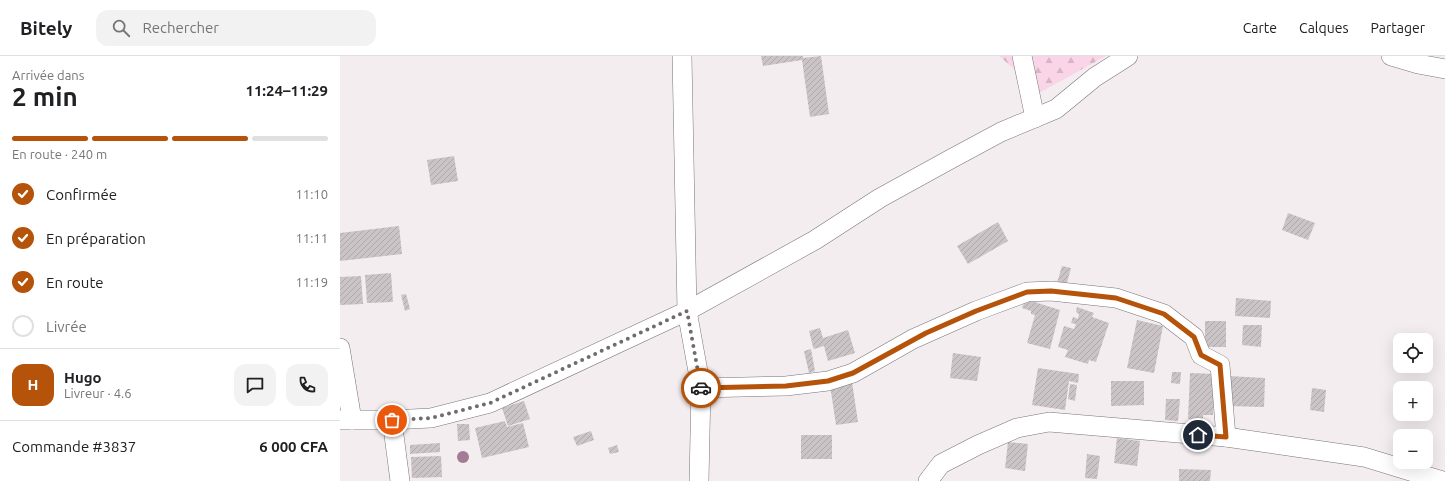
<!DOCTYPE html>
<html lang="fr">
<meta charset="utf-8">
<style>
body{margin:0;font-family:Ubuntu,sans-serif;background:#f2f2f2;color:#202124;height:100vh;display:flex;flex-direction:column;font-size:15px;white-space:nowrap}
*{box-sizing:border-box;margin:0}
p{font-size:13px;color:#757577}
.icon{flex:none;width:22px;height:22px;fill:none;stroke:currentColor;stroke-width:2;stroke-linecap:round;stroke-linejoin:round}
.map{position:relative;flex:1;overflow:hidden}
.sheet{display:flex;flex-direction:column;background:#fff;width:340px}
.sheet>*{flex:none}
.fabs{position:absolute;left:1053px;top:277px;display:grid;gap:8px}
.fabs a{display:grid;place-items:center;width:40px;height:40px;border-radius:8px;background:#fff;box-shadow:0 4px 16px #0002;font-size:20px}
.pin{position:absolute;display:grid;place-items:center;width:34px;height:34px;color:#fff;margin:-17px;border:2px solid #fff;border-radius:50%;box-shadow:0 1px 4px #0007}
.courier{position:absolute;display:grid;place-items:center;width:40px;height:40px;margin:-20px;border:3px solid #b45309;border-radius:50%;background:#fff;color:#222;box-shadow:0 1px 5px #0007}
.headline em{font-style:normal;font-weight:700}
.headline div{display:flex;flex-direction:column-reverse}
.headline{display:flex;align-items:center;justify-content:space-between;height:68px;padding:0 12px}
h1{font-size:26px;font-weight:700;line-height:30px}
.bar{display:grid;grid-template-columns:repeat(4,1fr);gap:6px 4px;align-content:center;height:48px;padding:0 12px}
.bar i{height:5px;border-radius:3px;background:#e0e0e0}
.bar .active{background:#b45309}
.bar p{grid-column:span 4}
.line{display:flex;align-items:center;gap:10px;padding:0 12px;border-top:1px solid #e0e0e0}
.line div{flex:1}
.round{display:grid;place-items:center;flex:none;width:42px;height:42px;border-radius:12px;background:#f2f2f2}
ol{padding:0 12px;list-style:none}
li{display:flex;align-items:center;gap:12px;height:44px}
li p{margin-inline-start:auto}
li .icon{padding:4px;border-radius:50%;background:#b45309;color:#fff;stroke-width:4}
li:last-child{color:#757577}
li i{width:22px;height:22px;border:2px solid #e0e0e0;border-radius:50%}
header{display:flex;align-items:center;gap:24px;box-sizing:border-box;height:56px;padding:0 20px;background:#fff;border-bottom:1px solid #e0e0e0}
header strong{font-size:19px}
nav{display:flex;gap:22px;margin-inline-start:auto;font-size:14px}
.search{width:280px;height:36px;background:#f2f2f2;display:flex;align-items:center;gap:10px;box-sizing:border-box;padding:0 14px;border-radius:12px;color:#757577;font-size:15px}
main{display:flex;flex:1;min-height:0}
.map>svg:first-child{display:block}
</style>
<header>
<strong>Bitely</strong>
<div class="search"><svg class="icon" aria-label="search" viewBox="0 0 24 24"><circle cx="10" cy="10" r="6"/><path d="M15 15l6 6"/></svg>Rechercher</div>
<nav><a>Carte</a><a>Calques</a><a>Partager</a></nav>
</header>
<main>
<section class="sheet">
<div class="headline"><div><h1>2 min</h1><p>Arrivée dans</p></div><em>11:24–11:29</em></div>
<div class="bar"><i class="active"></i><i class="active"></i><i class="active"></i><i></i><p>En route · 240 m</p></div>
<ol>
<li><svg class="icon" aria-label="check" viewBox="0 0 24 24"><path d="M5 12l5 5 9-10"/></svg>Confirmée<p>11:10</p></li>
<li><svg class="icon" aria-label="check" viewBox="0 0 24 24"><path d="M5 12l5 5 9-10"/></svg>En préparation<p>11:11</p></li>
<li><svg class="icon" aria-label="check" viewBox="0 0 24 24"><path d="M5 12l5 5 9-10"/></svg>En route<p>11:19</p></li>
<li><i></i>Livrée</li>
</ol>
<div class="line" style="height:72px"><b class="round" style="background:#b45309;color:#fff">H</b><div><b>Hugo</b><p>Livreur · 4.6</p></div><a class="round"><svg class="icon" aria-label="chat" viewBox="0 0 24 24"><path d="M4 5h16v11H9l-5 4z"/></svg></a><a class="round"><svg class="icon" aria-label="phone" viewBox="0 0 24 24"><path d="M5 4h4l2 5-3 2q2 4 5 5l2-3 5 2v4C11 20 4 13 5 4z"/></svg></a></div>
<div class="line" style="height:52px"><div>Commande #3837</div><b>6 000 CFA</b></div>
</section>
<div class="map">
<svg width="1105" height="425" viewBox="0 0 1105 425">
<defs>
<pattern id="forest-firs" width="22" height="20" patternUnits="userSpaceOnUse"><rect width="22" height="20" fill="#fad4e7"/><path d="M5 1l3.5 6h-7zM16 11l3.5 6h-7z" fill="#d6b6c6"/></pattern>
<pattern id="building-hatch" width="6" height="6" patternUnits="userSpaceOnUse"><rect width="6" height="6" fill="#cbc4c7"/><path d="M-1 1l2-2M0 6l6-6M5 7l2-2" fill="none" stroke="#aea8ab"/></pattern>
</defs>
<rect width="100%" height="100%" fill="#f4edf0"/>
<!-- forest -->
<path fill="url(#forest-firs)" d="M659,0H766L701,36Z"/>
<!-- building -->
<g fill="url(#building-hatch)">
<path d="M421,0H463V2L481,0L489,58L470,61L462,4L423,10Z"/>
<path d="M114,100L118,125L91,129L87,104Z"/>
<path d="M948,157L975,167L968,184L942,174Z"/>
<path d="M658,166L668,185L628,208L617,190Z"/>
<path d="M59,170L62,198L0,205V177Z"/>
<path d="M722,210L731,212L726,230L717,227Z"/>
<path d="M51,217L53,246L27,247L25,219Z"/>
<path d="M21,220L23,248L0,249V221Z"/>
<path d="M66,238L70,253L65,255L61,239Z"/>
<path d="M896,242L931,245L930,262L895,260Z"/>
<path d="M685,243L720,254L710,293L687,287L695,259L691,258V255L682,252Z"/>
<path d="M737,251L754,257L752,261L769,267L756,306L749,304L748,308L725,301L728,294L718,291L724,270L734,273L736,268L731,267L733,261L738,263L739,258L736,256Z"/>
<path d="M797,264L823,270L814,317L787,312Z"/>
<rect x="865" y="265" width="21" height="26"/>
<path d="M903,269H922L921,291L902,289Z"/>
<path d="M480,272L483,282L508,274L515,297L488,305L484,290L474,293L473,291L469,275Z"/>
<path d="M471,293L475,315L469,317L464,295Z"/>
<path d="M613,297L641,301L637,325L610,322Z"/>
<path d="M698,312L739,318L738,327L729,325L725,354L692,349Z"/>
<path d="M832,316H841L840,328L831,327Z"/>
<path d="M850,317L875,318L873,359H863V364L848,363Z"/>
<path d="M888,320L925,322L924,351L887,350Z"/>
<path d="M771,325H804V349L771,350Z"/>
<path d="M512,326L518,366L496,369L490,329Z"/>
<path d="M730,328L737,329L735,345L728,343Z"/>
<path d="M972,332L986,334L984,356L970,354Z"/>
<path d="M826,343H840L838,365L825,364Z"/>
<path d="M184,345L190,363L168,370L162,352Z"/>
<path d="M165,365L167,371L183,367L189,391L142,402L135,372Z"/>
<path d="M117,368H129L130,384L118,385Z"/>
<path d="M251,375L254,384L237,390L233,381Z"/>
<rect x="461" y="379" width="31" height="24"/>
<path d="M777,382L800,385L797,410L774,407Z"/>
<path d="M668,386L688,388L685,415L665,412Z"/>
<path d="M100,387V396L70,398V389Z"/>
<path d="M277,389L279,396L270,398L268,392Z"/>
<path d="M747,398L760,400L757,423L745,422Z"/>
<path d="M101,400L102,421L72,422L71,401Z"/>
<path d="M839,413L871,414L870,425H839Z"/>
</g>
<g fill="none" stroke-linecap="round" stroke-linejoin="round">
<defs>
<g id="minor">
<path d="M342,0L347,255L361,332L359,425"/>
<path d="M682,0L695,62"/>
<path d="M1051,0L1078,8L1105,13"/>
<path d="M0,292L12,364"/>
<path d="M361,332L446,330L488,325L513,317L573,283L636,255L687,236L711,235L776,242L824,258L854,281L861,299L880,309L886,381"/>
<path d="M0,364H50L91,362L150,347L347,255L475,184L540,142L609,104L661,76L716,53L755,21L788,0"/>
<path d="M52,364L60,425"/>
<path d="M588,425L601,408L638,389L677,372L709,366L886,381L1024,401L1103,425"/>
</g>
</defs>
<!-- minor casing -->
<use href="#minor" stroke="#7a7477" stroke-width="20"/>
<!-- minor -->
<use href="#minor" stroke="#fff" stroke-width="19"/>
</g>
<!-- trees -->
<circle fill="#a37c93" cx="123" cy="401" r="6"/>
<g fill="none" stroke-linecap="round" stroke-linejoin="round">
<!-- done -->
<path stroke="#706c6d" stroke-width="4" stroke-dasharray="0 7.2" d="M52,364L91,362L150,347L347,255L361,332"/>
<!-- route -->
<path stroke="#b45309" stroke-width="5" d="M361,332L446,330L488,325L513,317L586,277L636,255L687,236L711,235L776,242L824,258L854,281L861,299L880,309L886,381L858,379"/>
</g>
</svg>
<div class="fabs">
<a><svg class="icon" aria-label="locate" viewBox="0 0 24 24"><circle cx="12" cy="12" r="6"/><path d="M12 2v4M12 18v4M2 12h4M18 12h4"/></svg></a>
<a>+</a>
<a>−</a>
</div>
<div class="pin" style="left:52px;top:364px;background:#ea580c"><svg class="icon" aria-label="bag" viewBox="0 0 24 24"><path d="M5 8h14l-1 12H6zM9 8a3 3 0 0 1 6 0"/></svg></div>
<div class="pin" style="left:858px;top:379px;background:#1f2937"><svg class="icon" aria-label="home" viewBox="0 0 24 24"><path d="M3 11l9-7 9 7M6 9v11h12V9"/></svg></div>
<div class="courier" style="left:361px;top:332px"><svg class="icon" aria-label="car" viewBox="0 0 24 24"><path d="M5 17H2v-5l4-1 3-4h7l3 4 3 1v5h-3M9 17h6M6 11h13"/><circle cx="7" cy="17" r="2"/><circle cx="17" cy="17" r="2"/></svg></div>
</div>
</main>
